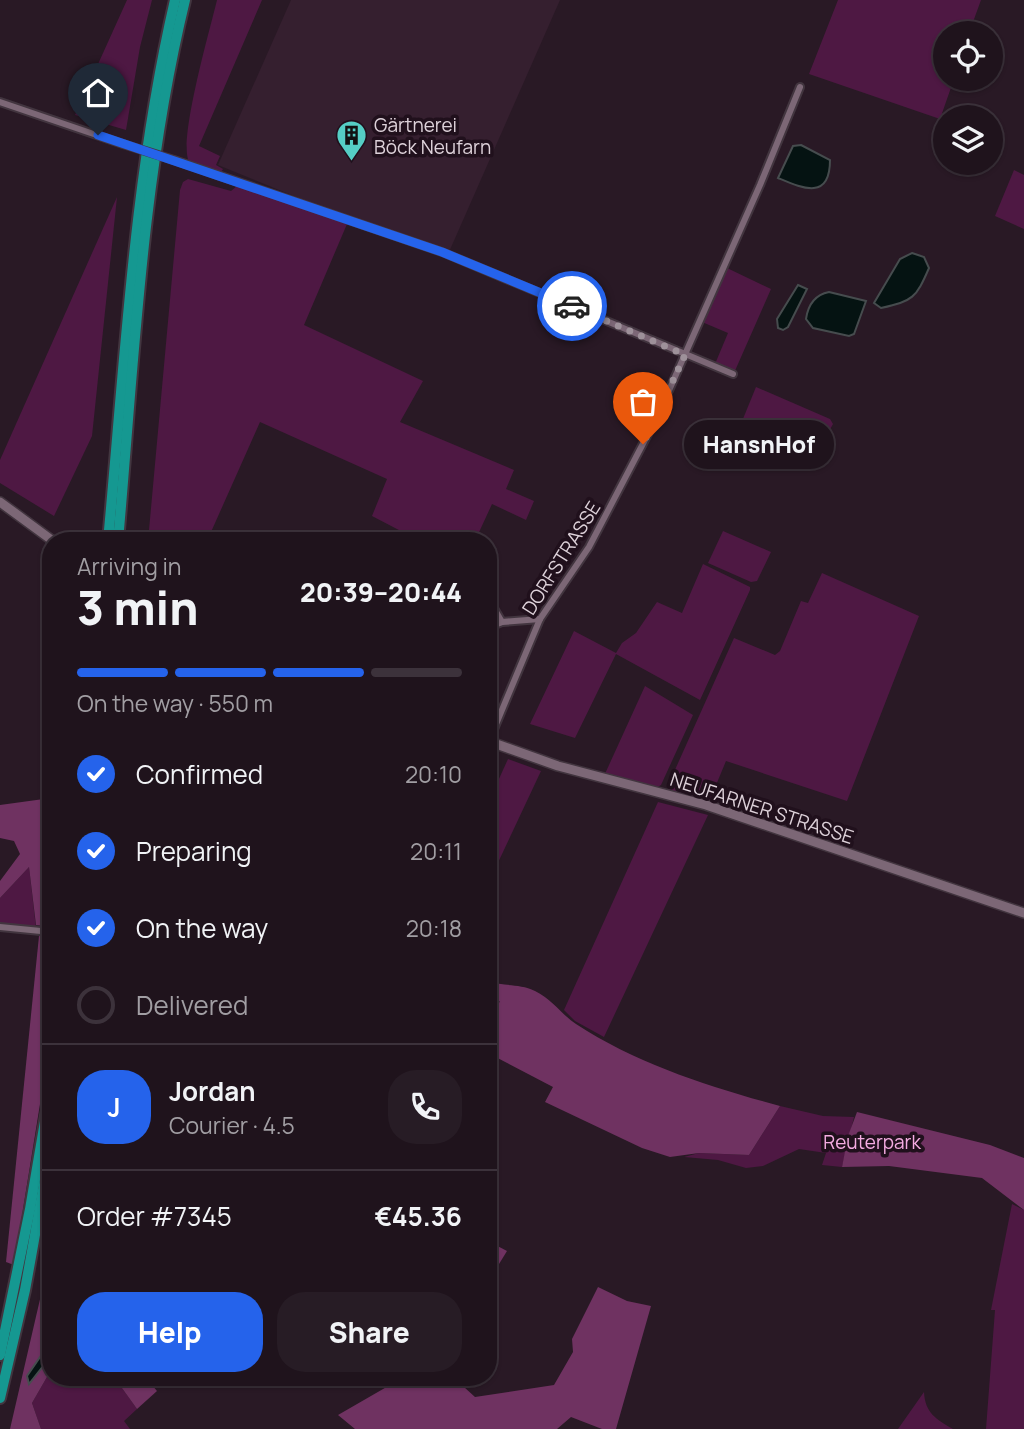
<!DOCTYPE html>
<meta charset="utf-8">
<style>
body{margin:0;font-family:Manrope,sans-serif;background:#271c25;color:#f1f3f6;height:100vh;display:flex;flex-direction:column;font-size:26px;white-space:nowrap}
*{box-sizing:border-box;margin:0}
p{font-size:23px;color:#a19ea3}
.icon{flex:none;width:38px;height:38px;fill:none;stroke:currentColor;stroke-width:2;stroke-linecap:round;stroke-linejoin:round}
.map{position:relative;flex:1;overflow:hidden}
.sheet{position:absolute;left:42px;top:532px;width:455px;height:854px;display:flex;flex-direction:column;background:#1f131c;border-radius:28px;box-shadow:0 2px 5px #0004,0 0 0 2px #3c323b}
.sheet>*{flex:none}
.tools{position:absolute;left:933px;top:21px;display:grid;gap:14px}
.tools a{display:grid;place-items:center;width:70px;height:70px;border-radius:50%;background:#1f131c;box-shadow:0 2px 5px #0004,0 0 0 2px #3c323b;font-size:35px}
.pin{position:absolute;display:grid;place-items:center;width:60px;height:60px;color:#fff;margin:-72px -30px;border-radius:50% 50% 50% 0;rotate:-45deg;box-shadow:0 0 7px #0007}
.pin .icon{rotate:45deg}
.courier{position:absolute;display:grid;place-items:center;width:70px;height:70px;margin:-35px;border:5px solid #2563eb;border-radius:50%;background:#fff;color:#222;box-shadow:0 2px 9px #0007}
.bubble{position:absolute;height:49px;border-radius:24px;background:#1f131c;box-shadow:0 2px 5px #0004,0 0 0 2px #3c323b;font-size:23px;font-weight:800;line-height:49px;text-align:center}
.headline em{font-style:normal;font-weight:800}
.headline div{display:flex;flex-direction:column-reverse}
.headline{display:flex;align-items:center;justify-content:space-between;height:119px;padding:0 35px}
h1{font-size:46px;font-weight:800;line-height:52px}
.bar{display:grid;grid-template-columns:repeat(4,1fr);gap:10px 7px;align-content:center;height:84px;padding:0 35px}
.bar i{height:9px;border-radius:5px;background:#3c323b}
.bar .selected{background:#2563eb}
.bar p{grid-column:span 4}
.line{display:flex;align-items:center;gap:18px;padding:0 35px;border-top:2px solid #3c323b}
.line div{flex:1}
.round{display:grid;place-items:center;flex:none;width:74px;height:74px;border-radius:28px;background:#271c25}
ol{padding:0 35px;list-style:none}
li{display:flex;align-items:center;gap:21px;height:77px}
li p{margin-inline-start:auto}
li .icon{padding:7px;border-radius:50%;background:#2563eb;color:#fff;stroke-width:4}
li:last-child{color:#a19ea3}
li i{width:38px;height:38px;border:4px solid #3c323b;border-radius:50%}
.action{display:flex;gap:14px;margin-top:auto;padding:14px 35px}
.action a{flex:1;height:80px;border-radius:28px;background:#2563eb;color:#fff;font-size:28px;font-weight:800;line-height:80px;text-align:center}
.action a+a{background:#271c25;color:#f1f3f6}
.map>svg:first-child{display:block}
</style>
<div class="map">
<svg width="1024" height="1429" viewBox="0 0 1024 1429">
<rect width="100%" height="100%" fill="#291925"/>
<!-- built -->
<path fill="#351f2f" d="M291,0H560L449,252L333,212L218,165Z"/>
<!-- green -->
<g fill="#4e1843">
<path d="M127,0H152L140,47L126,130L75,115Z"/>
<path d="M217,0H262L199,146L220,156L216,165L223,169L220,174C211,171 196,169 190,163C176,147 211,26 217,0Z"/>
<path d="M838,0H981L969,33H945V79H954L940,119L809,74Z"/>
<path d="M1014,170L1024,175V229L995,216Z"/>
<path d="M188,179L231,191L237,186L347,224L304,325L423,381L400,422L514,470L506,489L534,501L526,520L492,504L475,541H420L372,516L387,479L260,422L207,541H148L180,190L183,182Z"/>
<path d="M117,197L92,436L54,516L0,483V460Z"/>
<path d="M727,268L771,289L734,373L715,364L728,333L702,322Z"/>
<path d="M756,387L830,419L833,424L807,471L736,436Z"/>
<path d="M723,531L771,552L757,581L751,582L708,563Z"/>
<path d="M703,564L750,587V590L700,700L616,654L575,738L530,724L574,631L616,653L622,643L636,633L657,602L682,613Z"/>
<path d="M822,573L919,616L847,801L726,761L709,802L669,792L670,781L734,638L775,655L780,651L801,601L808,603Z"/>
<path d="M645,686L693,715L661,785L654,789L604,776Z"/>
<path d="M508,759L541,771L488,884V803Z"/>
<path d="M658,802L708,815L604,1037L575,1021L564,1010Z"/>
<path d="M29,867L36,928L0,925V898Z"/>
<path d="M780,1106L823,1116L854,1117L842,1167L822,1165L826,1153L799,1149L763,1166L746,1168L718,1160L684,1157L699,1153L749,1155Z"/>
<path d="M1012,1204L1024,1210V1429H986L995,1310H991Z"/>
<path d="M51,1370V1377H114L137,1409L124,1421L130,1429H41L32,1403Z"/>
<path d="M924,1392C925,1413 936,1419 953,1429H898Z"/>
</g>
<!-- forest -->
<g fill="#6f3261">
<path d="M51,798V927L36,925L29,867L0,898V881L20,854L14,841L0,838V805Z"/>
<path d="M39,936L51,938V1036L14,1265L6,1262Z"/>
<path d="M488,981C504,987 519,983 535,991C552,999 561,1014 576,1024C637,1064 710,1087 780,1106L749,1155L699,1153L670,1157L642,1148L545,1102L553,1087L488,1053V1007L500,1002L488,990Z"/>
<path d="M857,1112L990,1145L1024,1158V1210L982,1178L889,1166L842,1167L848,1136Z"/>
<path d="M488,1241L507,1251L488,1282Z"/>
<path d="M50,1256L51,1370L32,1403L41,1429H10Z"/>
<path d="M598,1287L627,1301L651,1306L616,1429H602L571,1417L557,1429H355L338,1415L390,1385L386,1377H453L475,1397L554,1385L573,1352L572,1339Z"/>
<path d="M114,1377H145L157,1391L137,1409Z"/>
</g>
<!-- water -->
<g fill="#051312" stroke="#464c4e" stroke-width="2">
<path d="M801,145L830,160C830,201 802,188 778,178L793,146Z"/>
<path d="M912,253L924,257L929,268C916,298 913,301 881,308L874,303L900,259Z"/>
<path d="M798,285L807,289L788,327L783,330L778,328L777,319Z"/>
<path d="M829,292L866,301L854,334L849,336L813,328L806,319C808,305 814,295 829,292Z"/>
<path d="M46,1330H51V1356L29,1384L27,1376L42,1354Z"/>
</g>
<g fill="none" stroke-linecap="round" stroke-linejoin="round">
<defs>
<g id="street">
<path d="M0,102L123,144"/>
<path d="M174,160L442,252L733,374"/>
<path d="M488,606L495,610L502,622"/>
<path d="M488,628L502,622L540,619"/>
<path d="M489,741L540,619L589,547L659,413L760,185L800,87"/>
<path d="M0,927L51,932"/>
</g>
<g id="secondary">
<path d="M0,502L53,541"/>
<path d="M488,741L558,766L706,805L1024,913"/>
</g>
<g id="highway">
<path d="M108,541C125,360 134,177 175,0"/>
<path d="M118,541C134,360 142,176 185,0"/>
<path d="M0,1355L30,1209L51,1086"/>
<path d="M0,1398L25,1290L51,1146"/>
</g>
</defs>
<!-- street casing -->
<use href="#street" stroke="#42353f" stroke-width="10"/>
<!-- secondary casing -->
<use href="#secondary" stroke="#42353f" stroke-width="12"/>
<!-- highway casing -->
<use href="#highway" stroke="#42353f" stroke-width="14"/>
<!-- street -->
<use href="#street" stroke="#7c6776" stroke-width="6"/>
<!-- secondary -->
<use href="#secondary" stroke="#7c6776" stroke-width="9"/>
<!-- highway -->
<use href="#highway" stroke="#159891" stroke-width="10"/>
<defs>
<path id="street-bridge" d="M123,144L174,160"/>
</defs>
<!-- street-bridge casing -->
<use href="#street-bridge" stroke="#42353f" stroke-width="10" stroke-linecap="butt"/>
<!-- street-bridge -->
<use href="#street-bridge" stroke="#7c6776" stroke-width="6"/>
</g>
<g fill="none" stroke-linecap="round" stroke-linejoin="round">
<!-- done -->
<path stroke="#9e919a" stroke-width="7" stroke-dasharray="0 12.6" d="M572,306L685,355L643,444"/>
<!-- route -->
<path stroke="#2563eb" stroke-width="9" d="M98,135L442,252L572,306"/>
</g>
<!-- icons -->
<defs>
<symbol id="building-pin" viewBox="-11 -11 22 30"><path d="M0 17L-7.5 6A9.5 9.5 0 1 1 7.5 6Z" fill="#55cec5" stroke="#20101c"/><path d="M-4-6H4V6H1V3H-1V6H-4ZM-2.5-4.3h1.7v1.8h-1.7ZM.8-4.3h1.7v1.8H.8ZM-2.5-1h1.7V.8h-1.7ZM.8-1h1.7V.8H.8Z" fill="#111"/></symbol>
</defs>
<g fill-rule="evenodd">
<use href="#building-pin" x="334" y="118" width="35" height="47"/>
</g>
<g text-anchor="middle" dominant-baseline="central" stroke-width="7" stroke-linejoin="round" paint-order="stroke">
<!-- poi labels -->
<g font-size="19" fill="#ddd1d9" stroke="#20101c" text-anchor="start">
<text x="374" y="125">Gärtnerei<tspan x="374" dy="22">Böck Neufarn</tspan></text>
</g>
<!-- street labels -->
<g font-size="19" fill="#ddd1d9" stroke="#20101c">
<text transform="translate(561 558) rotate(-58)">DORFSTRASSE</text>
<text transform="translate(762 808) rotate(18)">NEUFARNER STRASSE</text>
</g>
<!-- park labels -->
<g font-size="19" fill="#f5ace2" stroke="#20101c">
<text x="872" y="1142">Reuterpark</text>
</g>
</g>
</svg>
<div class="tools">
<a><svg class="icon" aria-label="locate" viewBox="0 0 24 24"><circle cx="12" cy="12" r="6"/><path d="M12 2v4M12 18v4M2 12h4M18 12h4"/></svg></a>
<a><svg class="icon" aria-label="layers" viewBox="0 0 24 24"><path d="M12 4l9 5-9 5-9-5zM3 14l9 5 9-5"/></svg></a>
</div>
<div class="pin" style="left:643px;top:444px;background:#ea580c"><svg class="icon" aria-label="bag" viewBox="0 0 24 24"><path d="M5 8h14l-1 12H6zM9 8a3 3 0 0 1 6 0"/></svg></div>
<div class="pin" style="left:98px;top:135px;background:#1f2937"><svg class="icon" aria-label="home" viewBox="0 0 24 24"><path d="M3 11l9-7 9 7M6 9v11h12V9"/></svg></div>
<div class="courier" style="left:572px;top:306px"><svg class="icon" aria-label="car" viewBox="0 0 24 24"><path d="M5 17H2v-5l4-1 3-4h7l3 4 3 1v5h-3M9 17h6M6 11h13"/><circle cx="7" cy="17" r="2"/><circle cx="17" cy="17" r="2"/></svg></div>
<div class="bubble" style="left:684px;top:420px;width:150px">HansnHof</div>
<section class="sheet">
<div class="headline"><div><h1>3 min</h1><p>Arriving in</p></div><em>20:39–20:44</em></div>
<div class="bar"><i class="selected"></i><i class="selected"></i><i class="selected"></i><i></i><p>On the way · 550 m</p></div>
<ol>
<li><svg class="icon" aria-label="check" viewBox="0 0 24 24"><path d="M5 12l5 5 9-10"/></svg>Confirmed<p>20:10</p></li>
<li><svg class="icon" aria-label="check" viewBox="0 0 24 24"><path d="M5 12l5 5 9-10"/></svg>Preparing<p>20:11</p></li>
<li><svg class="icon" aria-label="check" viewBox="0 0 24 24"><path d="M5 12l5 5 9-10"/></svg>On the way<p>20:18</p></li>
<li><i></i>Delivered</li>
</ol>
<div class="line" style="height:126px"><b class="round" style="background:#2563eb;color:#fff">J</b><div><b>Jordan</b><p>Courier · 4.5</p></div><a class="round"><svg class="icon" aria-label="phone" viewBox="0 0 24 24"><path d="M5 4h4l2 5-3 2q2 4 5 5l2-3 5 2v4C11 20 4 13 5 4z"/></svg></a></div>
<div class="line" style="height:91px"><div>Order #7345</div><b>€45.36</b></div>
<div class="action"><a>Help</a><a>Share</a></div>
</section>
</div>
